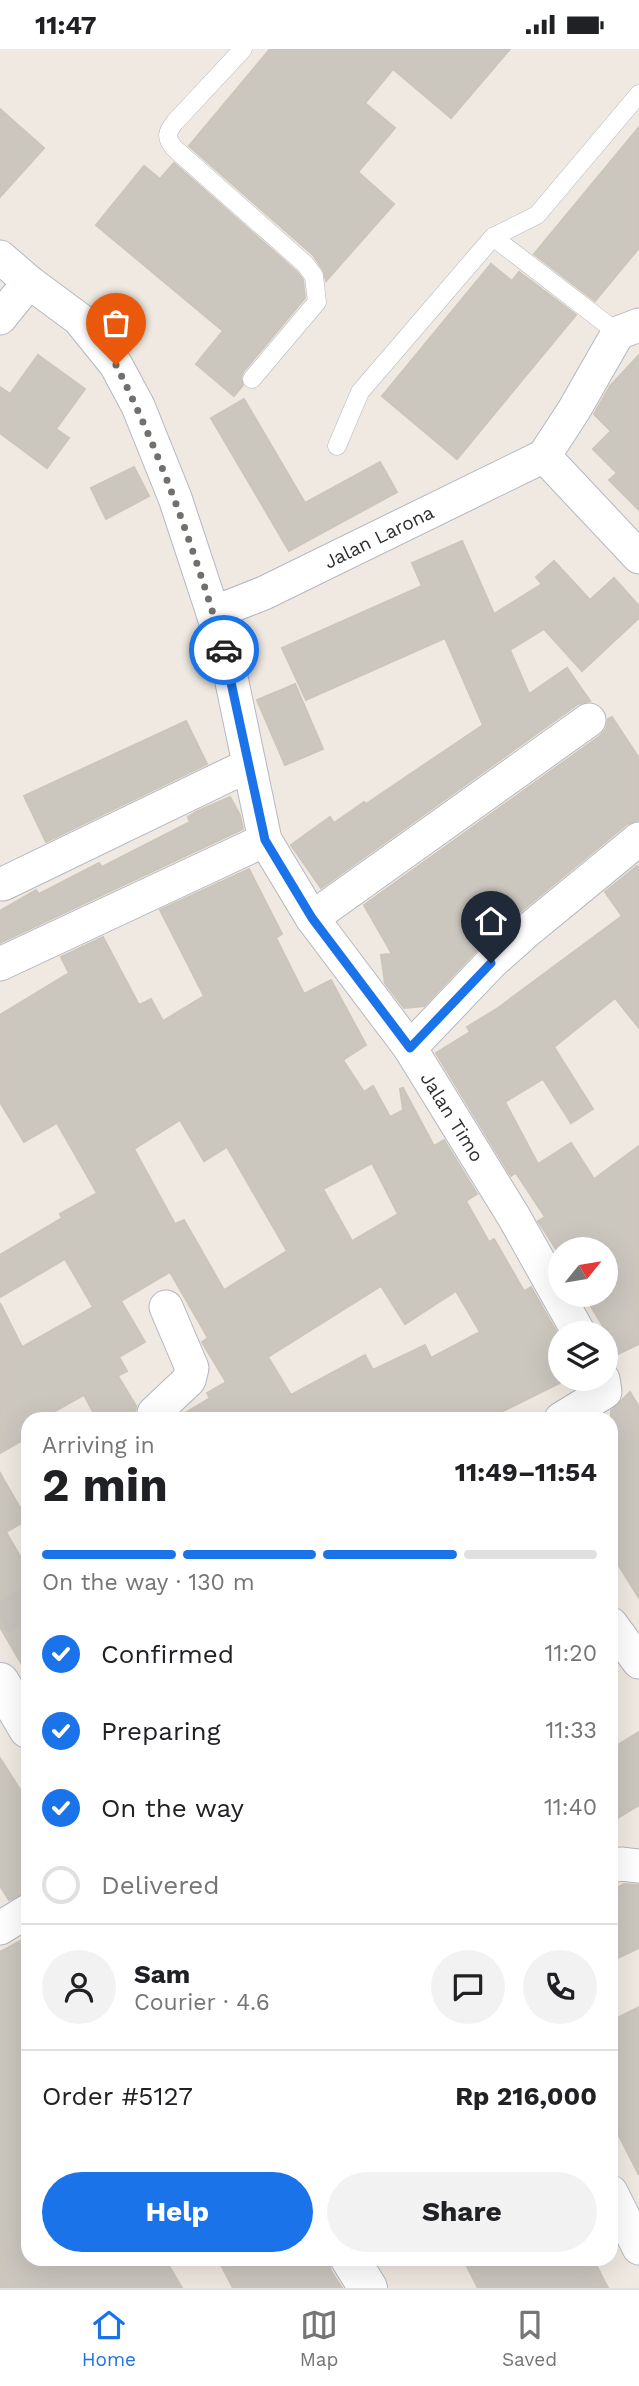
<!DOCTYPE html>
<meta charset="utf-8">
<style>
body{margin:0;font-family:"Work Sans",sans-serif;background:#f2f2f2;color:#202124;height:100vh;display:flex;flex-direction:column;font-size:26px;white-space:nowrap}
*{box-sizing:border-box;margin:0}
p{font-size:23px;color:#757577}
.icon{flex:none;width:38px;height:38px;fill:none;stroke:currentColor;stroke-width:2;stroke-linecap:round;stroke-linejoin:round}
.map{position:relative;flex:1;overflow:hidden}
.panel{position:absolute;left:21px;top:1363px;width:597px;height:854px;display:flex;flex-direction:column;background:#fff;border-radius:21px;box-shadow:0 7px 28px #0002}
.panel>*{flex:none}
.needle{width:46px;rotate:60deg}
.fabs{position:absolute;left:548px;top:1188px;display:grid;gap:14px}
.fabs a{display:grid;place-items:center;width:70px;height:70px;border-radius:50%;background:#fff;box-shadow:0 7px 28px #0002;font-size:35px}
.pin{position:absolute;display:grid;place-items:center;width:60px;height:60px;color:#fff;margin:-72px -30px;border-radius:50% 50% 50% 0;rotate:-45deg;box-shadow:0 0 7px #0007}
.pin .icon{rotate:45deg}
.courier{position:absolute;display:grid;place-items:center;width:70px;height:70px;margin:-35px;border:5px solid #1a73e8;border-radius:50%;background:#fff;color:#222;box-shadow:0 2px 9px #0007}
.summary em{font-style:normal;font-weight:700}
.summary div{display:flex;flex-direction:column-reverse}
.summary{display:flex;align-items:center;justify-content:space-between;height:119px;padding:0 21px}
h1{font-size:46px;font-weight:700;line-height:52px}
.bar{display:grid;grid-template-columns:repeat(4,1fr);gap:10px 7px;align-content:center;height:84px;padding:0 21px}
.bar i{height:9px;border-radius:5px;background:#e0e0e0}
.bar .current{background:#1a73e8}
.bar p{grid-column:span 4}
.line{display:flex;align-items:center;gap:18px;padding:0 21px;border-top:2px solid #e0e0e0}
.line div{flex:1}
.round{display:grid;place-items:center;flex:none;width:74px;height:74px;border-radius:37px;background:#f2f2f2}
ol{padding:0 21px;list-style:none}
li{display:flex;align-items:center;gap:21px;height:77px}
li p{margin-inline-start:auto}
li .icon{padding:7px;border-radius:50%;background:#1a73e8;color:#fff;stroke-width:4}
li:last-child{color:#757577}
li i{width:38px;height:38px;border:4px solid #e0e0e0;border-radius:50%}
.cta{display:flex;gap:14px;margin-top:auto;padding:14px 21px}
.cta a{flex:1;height:80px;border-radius:42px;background:#1a73e8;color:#fff;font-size:28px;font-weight:700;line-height:80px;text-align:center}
.cta a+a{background:#f2f2f2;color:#202124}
.status{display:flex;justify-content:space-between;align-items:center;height:49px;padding:0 35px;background:#fff;direction:ltr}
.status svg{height:19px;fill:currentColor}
.menu{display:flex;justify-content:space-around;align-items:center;height:98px;border-top:2px solid #e0e0e0;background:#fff;font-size:19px;color:#757577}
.menu a{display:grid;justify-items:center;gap:4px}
.menu .current{color:#1a73e8}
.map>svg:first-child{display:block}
</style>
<div class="status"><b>11:47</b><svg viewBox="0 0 49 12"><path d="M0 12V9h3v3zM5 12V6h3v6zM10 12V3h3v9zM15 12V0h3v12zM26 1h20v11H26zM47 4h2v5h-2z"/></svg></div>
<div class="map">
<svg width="639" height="2239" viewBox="0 0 639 2239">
<rect width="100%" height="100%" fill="#efe9e1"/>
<!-- building -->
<g fill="#cbc7bf" stroke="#cbc5ba" stroke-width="2" fill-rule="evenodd">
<path d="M270,0H510L451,69L393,20L365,54L395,79L358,123L394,155L326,232L323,221L313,206L189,97Z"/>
<path d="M0,60L44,99L0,148Z"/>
<path d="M639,78V199L595,252L534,205Z"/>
<path d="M174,114L297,223L303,231L305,249L243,323L241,329L243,336L234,347L196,315L223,282L96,176L144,117L160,130Z"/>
<path d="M491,215L512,232L519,223L576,266L457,410L382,347Z"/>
<path d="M38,306L85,340L56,380L69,389L47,419L0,384V338L10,345Z"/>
<path d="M639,306V461L609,431L617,424L593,400L611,382L594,365L610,337Z"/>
<path d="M244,350L305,454L380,413L397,443L289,502L211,369Z"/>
<path d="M134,418L149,447L106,470L91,439Z"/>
<path d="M462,492L494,565L542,535L536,528L554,512L590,551L614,529L639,557V569L582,622L544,580L510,601L529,645L567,619L590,652L578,655L321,839L291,796L330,768L334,774L364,753L366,755L483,676L445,589L306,651L282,599L422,537L412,514Z"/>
<path d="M295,635L323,700L285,716L257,651Z"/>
<path d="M612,668L639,709V771L627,775L514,868L477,901L424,957L404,959L385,934L381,906L392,905L364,856L600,687L606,680L608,670Z"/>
<path d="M186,672L207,715L46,793L24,747Z"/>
<path d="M230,748L240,766L243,780L0,894V862L36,841L39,845L99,814L102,818L190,773L188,768L198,762Z"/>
<path d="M637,817L639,819V979L615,949L554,998L593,1060L571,1074L543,1030L505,1053L538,1115L571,1094L594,1130L639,1097V1295L606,1311V1282L584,1246H606V1200H556L538,1172L545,1168L516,1124L511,1127L436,1004L470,983L467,978L498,959L622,867L605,843Z"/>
<path d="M249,820L282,885L276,889L304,945L331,931L366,996L343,1011L364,1043L373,1037L390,1068L402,1062L404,1067L400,1040L403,1039L434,1097L444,1091L477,1145L466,1152L489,1193L494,1190L524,1242L531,1238L560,1289V1334L487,1370H175L210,1349L207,1344L226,1333L202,1293L208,1289L170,1223L121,1252L145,1293L119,1308L127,1322L118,1327L136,1357L135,1364L124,1370H97L84,1346L41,1370H28V1388L0,1404V1254L22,1298L93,1258L65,1210L0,1248V1206L62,1169L60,1165L97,1144L57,1074L24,1093L0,1053V966L69,924L61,908L103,888L139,956L151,950L163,972L204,947L160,861ZM180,1071L204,1112L227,1098L287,1202L224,1241L184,1171L175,1175L134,1100ZM372,1114L398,1165L352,1192L323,1140ZM381,1237L405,1275L456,1242L480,1283L431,1309L425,1296L373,1321L365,1306L291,1346L268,1308Z"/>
<path d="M630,1343L639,1358V1549L611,1504V1362Z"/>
<path d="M0,1424L27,1471L6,1483L28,1521V1626L0,1578Z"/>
<path d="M639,1683V1756L611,1773V1700Z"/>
<path d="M0,1709L28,1753V1843L9,1851L0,1837Z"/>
<path d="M624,1835L639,1836V1899L618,1909L611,1895V1842Z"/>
<path d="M28,1888V2210H165L182,2239H0V1903Z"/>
<path d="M639,1958V2126L617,2083L611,2087V1972Z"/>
<path d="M218,2210H328L331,2222L342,2239H233Z"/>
<path d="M463,2210H593L608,2239H478Z"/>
</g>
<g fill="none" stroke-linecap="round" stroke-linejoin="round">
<!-- street-tunnel -->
<path stroke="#c8c4bd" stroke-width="33" stroke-dasharray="33 17" stroke-linecap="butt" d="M0,1570L28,1555"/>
<defs>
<g id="lane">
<path d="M243,0L175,73C167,83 165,88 174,99L305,215L314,227L317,253L252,330"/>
<path d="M493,188L618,284"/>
<path d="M337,397L360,343L493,188L537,166L639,45"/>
</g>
<g id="street">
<path d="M0,208L29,233L79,270L116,316L138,357L175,449L213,564L228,614L265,791L312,869L410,999L514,1168L579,1284"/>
<path d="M0,269L29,233"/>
<path d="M544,407L639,508"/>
<path d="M213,564L264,544L544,407L574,361L618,284L639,276"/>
<path d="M3,835L249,716"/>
<path d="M312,869L589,671"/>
<path d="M0,915L265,791"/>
<path d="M410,999L491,914L527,882L639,790"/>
<path d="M154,1370V1364L189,1331L192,1319L166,1258"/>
<path d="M561,1370L605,1343L603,1330"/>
<path d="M611,1575L639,1613"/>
<path d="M611,1817L621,1815L639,1817"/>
<path d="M0,1879L28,1862"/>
<path d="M611,2143L639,2199"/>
</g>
<g id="secondary">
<path d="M0,1633L28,1680"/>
<path d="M350,2210L368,2239"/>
</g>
</defs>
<!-- lane casing -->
<use href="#lane" stroke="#b4b7c1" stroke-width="19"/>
<!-- street casing -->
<use href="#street" stroke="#b4b7c1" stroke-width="35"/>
<!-- secondary casing -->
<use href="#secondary" stroke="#b4b7c1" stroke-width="40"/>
<!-- lane -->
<use href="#lane" stroke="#fff" stroke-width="18"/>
<!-- street -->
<use href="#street" stroke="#fff" stroke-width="33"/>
<!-- secondary -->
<use href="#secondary" stroke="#fff" stroke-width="38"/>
</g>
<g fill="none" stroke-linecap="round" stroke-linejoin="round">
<!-- done -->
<path stroke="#726f6d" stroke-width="7" stroke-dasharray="0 12.6" d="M116,316C162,407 195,503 224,601"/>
<!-- route -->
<path stroke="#1a73e8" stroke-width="9" d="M224,601L265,791L312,869L410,999L491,914"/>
</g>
<g text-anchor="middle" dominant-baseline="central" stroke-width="6" stroke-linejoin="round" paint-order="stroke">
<!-- street labels -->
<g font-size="19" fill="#2e2e2e" stroke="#fff">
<text transform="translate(379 488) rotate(-26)">Jalan Larona</text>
<text transform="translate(452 1068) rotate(58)">Jalan Timo</text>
</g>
</g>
</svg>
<div class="fabs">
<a><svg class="needle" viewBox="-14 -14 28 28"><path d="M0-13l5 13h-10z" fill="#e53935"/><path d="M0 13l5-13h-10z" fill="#757577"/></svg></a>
<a><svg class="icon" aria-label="layers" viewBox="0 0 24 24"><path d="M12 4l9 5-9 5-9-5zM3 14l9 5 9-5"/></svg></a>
</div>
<div class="pin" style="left:116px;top:316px;background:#ea580c"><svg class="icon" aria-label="bag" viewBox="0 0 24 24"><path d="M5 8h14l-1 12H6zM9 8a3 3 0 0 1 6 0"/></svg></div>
<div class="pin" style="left:491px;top:914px;background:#1f2937"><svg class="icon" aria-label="home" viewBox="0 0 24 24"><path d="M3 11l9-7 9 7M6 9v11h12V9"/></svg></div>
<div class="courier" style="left:224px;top:601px"><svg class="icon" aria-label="car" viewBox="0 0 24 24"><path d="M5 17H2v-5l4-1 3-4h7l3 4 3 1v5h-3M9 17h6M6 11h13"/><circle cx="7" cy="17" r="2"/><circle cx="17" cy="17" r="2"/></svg></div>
<section class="panel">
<div class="summary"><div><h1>2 min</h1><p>Arriving in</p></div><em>11:49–11:54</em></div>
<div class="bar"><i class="current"></i><i class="current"></i><i class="current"></i><i></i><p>On the way · 130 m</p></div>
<ol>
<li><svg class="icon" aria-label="check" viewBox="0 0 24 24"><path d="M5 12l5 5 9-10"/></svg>Confirmed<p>11:20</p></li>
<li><svg class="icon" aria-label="check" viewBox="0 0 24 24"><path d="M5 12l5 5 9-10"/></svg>Preparing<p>11:33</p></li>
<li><svg class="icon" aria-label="check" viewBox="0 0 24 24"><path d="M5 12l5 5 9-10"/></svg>On the way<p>11:40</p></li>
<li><i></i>Delivered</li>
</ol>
<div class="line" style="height:126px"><a class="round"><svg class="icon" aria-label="person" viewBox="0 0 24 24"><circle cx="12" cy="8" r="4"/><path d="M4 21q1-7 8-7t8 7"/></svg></a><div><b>Sam</b><p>Courier · 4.6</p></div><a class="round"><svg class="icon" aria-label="chat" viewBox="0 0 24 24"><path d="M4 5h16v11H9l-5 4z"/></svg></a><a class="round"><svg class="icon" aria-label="phone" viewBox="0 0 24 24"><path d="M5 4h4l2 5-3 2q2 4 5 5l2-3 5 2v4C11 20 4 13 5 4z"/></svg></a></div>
<div class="line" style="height:91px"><div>Order #5127</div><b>Rp 216,000</b></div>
<div class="cta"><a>Help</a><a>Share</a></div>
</section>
</div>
<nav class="menu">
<a class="current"><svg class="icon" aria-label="home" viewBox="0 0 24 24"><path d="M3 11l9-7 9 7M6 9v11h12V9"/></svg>Home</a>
<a><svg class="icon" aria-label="map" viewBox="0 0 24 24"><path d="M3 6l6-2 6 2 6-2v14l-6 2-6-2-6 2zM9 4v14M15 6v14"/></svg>Map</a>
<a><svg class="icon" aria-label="saved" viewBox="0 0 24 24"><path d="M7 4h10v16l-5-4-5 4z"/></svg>Saved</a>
</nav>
